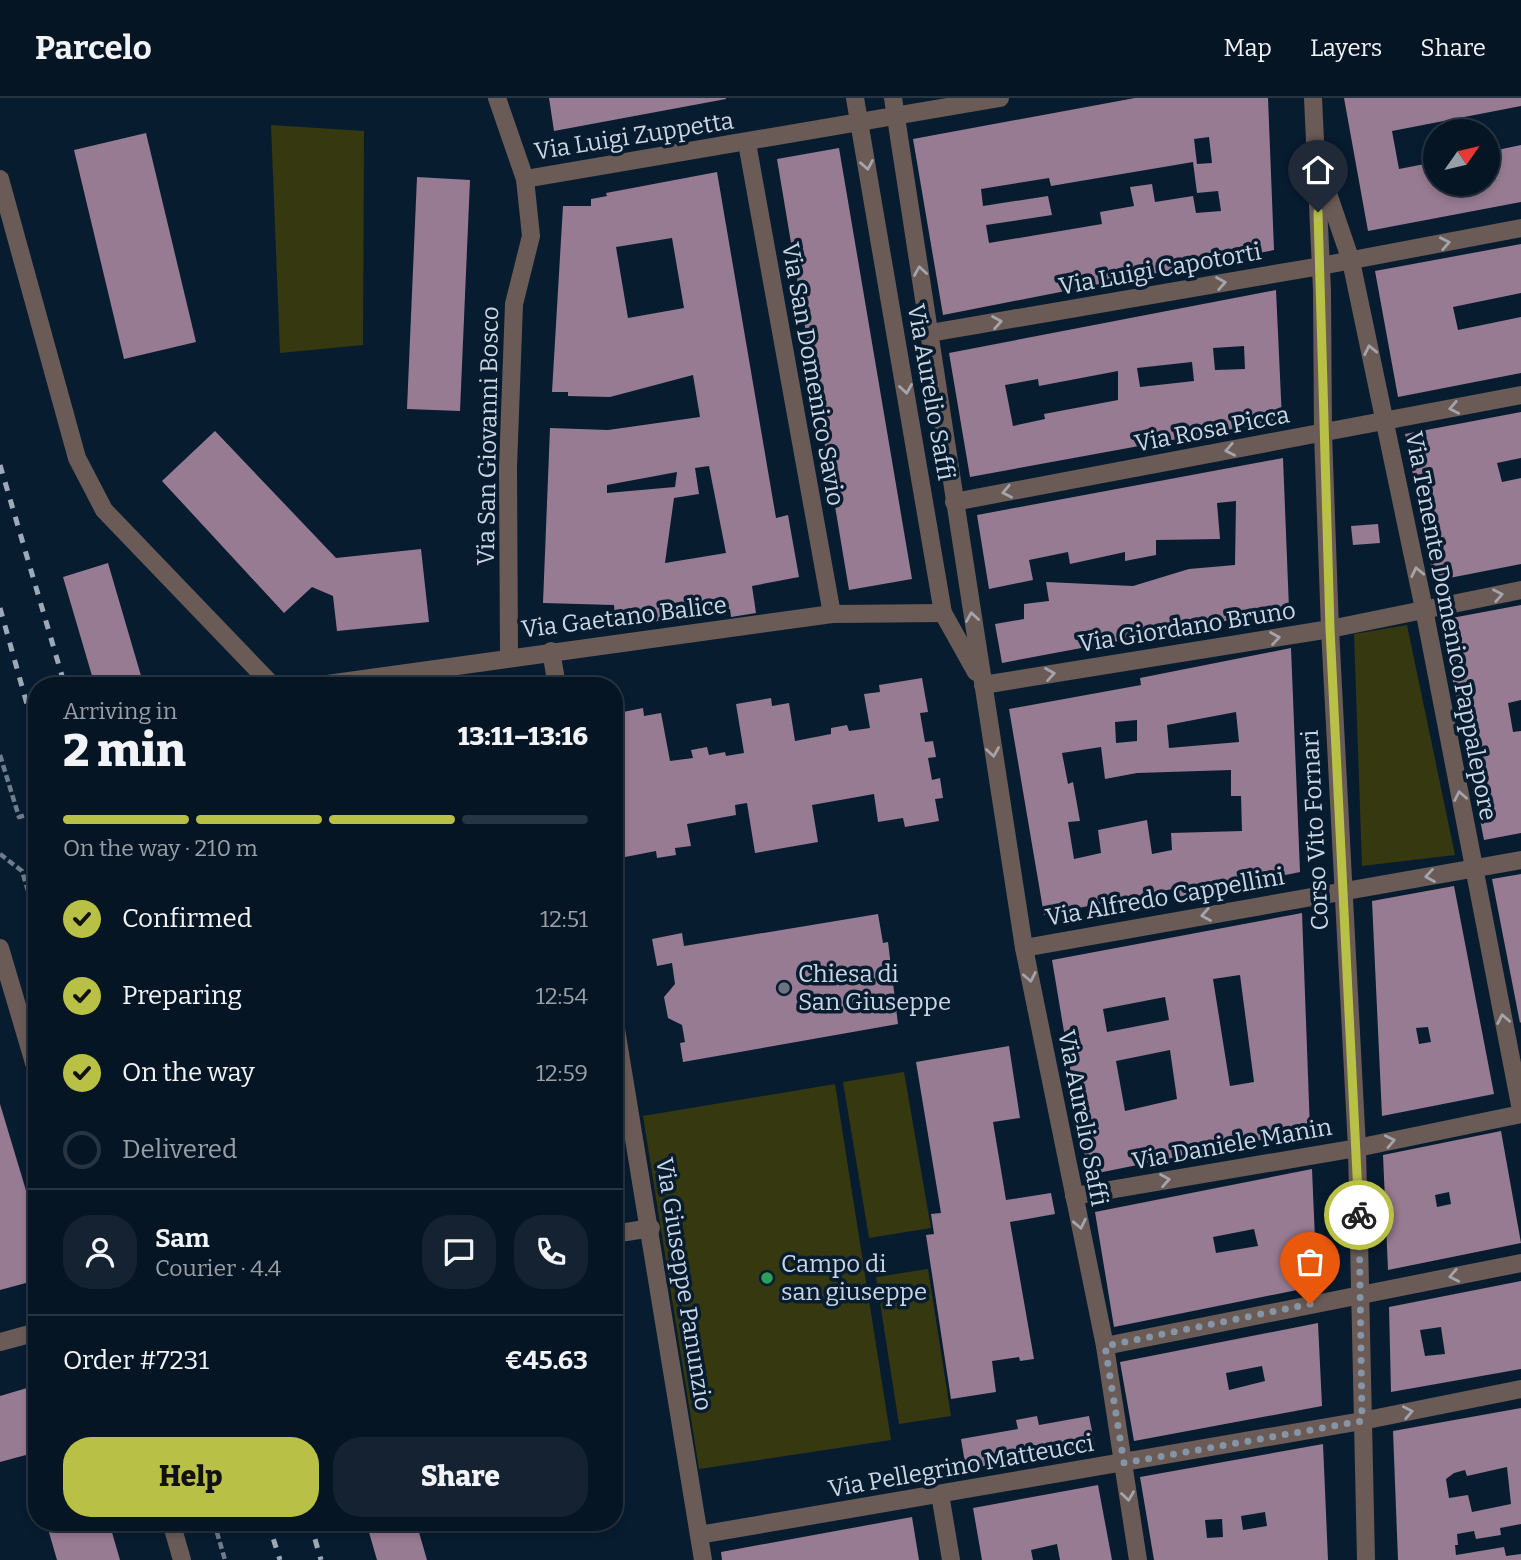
<!DOCTYPE html>
<meta charset="utf-8">
<style>
body{margin:0;font-family:Bitter,serif;background:#142231;color:#f1f3f6;height:100vh;display:flex;flex-direction:column;font-size:26px;white-space:nowrap}
*{box-sizing:border-box;margin:0}
p{font-size:23px;color:#989fa6}
.icon{flex:none;width:38px;height:38px;fill:none;stroke:currentColor;stroke-width:2;stroke-linecap:round;stroke-linejoin:round}
.map{position:relative;flex:1;overflow:hidden}
.sheet{position:absolute;left:28px;top:579px;width:595px;height:854px;display:flex;flex-direction:column;background:#061524;border-radius:28px;box-shadow:0 4px 10px #0003,0 0 0 2px #273441}
.sheet>*{flex:none}
.needle{width:46px;rotate:56deg}
.tools{position:absolute;left:1423px;top:21px;display:grid;gap:14px}
.tools a{display:grid;place-items:center;width:77px;height:77px;border-radius:50%;background:#061524;box-shadow:0 4px 10px #0003,0 0 0 2px #273441;font-size:35px}
.pin{position:absolute;display:grid;place-items:center;width:60px;height:60px;color:#fff;margin:-72px -30px;border-radius:50% 50% 50% 0;rotate:-45deg;box-shadow:0 0 7px #0007}
.pin .icon{rotate:45deg}
.courier{position:absolute;display:grid;place-items:center;width:70px;height:70px;margin:-35px;border:5px solid #b9c046;border-radius:50%;background:#fff;color:#222;box-shadow:0 2px 9px #0007}
.head em{font-style:normal;font-weight:800}
.head div{display:flex;flex-direction:column-reverse}
.head{display:flex;align-items:center;justify-content:space-between;height:119px;padding:0 35px}
h1{font-size:46px;font-weight:800;line-height:52px}
.bar{display:grid;grid-template-columns:repeat(4,1fr);gap:10px 7px;align-content:center;height:84px;padding:0 35px}
.bar i{height:9px;border-radius:5px;background:#273441}
.bar .on{background:#b9c046}
.bar p{grid-column:span 4}
.line{display:flex;align-items:center;gap:18px;padding:0 35px;border-top:2px solid #273441}
.line div{flex:1}
.round{display:grid;place-items:center;flex:none;width:74px;height:74px;border-radius:28px;background:#142231}
ol{padding:0 35px;list-style:none}
li{display:flex;align-items:center;gap:21px;height:77px}
li p{margin-inline-start:auto}
li .icon{padding:7px;border-radius:50%;background:#b9c046;color:#111;stroke-width:4}
li:last-child{color:#989fa6}
li i{width:38px;height:38px;border:4px solid #273441;border-radius:50%}
.action{display:flex;gap:14px;margin-top:auto;padding:14px 35px}
.action a{flex:1;height:80px;border-radius:28px;background:#b9c046;color:#111;font-size:28px;font-weight:800;line-height:80px;text-align:center}
.action a+a{background:#142231;color:#f1f3f6}
header{display:flex;align-items:center;gap:42px;box-sizing:border-box;height:98px;padding:0 35px;background:#061524;border-bottom:2px solid #273441}
header strong{font-size:33px}
nav{display:flex;gap:38px;margin-inline-start:auto;font-size:24px}
.map>svg:first-child{display:block}
</style>
<header>
<strong>Parcelo</strong>
<nav><a>Map</a><a>Layers</a><a>Share</a></nav>
</header>
<div class="map">
<svg width="1521" height="1462" viewBox="0 0 1521 1462">
<rect width="100%" height="100%" fill="#081c30"/>
<!-- green -->
<g fill="#363810">
<path d="M271,27L364,33L363,247L280,255Z"/>
<path d="M1407,527L1455,757L1362,768L1354,536Z"/>
<path d="M904,974L931,1130L869,1140L843,984Z"/>
<path d="M835,986L891,1342L699,1371L643,1018Z"/>
<path d="M928,1171L951,1318L899,1326L876,1179Z"/>
</g>
<!-- building -->
<g fill="#977b92" fill-rule="evenodd">
<path d="M549,0H726V1L554,33Z"/>
<path d="M1135,0H1268L1274,152L943,217L913,41ZM1209,39L1212,65L1197,66L1194,41ZM1193,64L1197,95L1218,93L1221,113L1196,115L1193,98L1155,104L1152,86L1130,89L1134,108L1100,114L1102,126L989,145L986,127L1052,117L1048,98L983,108L981,91L1049,80L1051,88Z"/>
<path d="M1344,0H1521V8L1392,33L1399,71L1435,64V86H1488V54L1521,47V104L1368,133Z"/>
<path d="M146,35L196,244L124,261L74,52Z"/>
<path d="M839,50L912,481L849,492L777,61Z"/>
<path d="M717,74L776,420L788,417L799,479L752,488L756,515L731,519L730,511L616,530L614,507L543,505L550,330L608,332L700,319L693,277L610,299L568,298V294H552L563,108H591V101L607,98L606,95ZM672,140L684,210L628,220L616,149ZM709,368L726,455L665,465L674,400L699,396L695,370ZM677,374L675,389L607,395V387Z"/>
<path d="M417,79L470,82L460,313L407,311Z"/>
<path d="M1521,146V195L1453,209L1458,232L1521,219V275L1398,299L1375,173Z"/>
<path d="M1276,192L1282,322L970,379L949,255ZM1244,248L1245,271L1215,272L1213,250ZM1192,264L1194,283L1140,289L1137,270ZM1118,273V302L1044,316L1045,321L1013,328L1005,287L1038,281L1039,288Z"/>
<path d="M1521,314V360L1497,365L1502,384L1521,380V466L1434,483L1405,336Z"/>
<path d="M215,333L336,460L421,451L429,524L337,533L333,498L312,489L284,515L162,383Z"/>
<path d="M1283,360L1289,511L1002,565L995,526L1024,521V506L1049,503L1046,484L1133,488L1189,471L1235,467L1236,403L1217,405L1220,441L1156,442V457L1125,463V454L1070,466L1068,454L1029,462L1033,482L989,491L977,417Z"/>
<path d="M1378,426L1380,445L1353,447L1351,428Z"/>
<path d="M108,465L144,588H95L63,479Z"/>
<path d="M1521,507V602L1508,605L1513,634L1521,633V735L1484,742L1441,522Z"/>
<path d="M1291,550L1300,774L1178,799L1177,790L1044,817L1009,611L1141,587L1140,580ZM1236,614L1239,644L1169,650L1167,627ZM1137,622V643L1116,645L1115,624ZM1101,649L1105,681L1137,675L1231,672V698H1241L1242,733L1171,735L1172,752L1152,756L1147,722L1098,732L1101,755L1074,761L1068,724L1080,723L1073,684L1068,686L1062,655Z"/>
<path d="M922,580L928,614L920,615L925,644L933,643L936,659L928,660L932,682L940,680L943,700L935,701L939,723L905,729L903,720L878,724L874,696L812,707L818,744L755,755L747,705L735,707L736,717L687,726L691,748L675,750L676,757L657,760L656,753L625,759L614,697V623L619,622L618,615L643,610L644,618L661,615L670,663L693,660L691,652L707,649L709,657L725,654L726,658L744,655L736,606L771,600L772,608L789,605L795,643L831,636V630L847,627L849,633L870,630L864,596L880,594L879,587Z"/>
<path d="M1521,776V924L1520,925L1492,781Z"/>
<path d="M1454,788L1494,996L1382,1018L1372,803ZM1428,929L1431,944L1419,946L1416,930Z"/>
<path d="M1302,815L1310,1032L1088,1077L1052,862ZM1240,877L1254,984L1230,988L1213,881ZM1165,899L1169,922L1107,934L1103,911ZM1170,952L1177,1001L1125,1013L1116,963Z"/>
<path d="M878,816L883,845L888,844L898,926L683,964L680,945L685,944L682,927L668,920L664,899L675,886L672,865L657,868L652,841L682,835L684,848Z"/>
<path d="M1009,948L1020,1020L993,1024L1006,1102L1051,1095L1055,1116L1010,1124L1034,1261L1020,1263L1019,1259L992,1263L996,1294L951,1301L926,1137L934,1136L931,1116L941,1115L916,964Z"/>
<path d="M0,1006L37,1129V1182L0,1192Z"/>
<path d="M1501,1033L1521,1145L1388,1172L1383,1057ZM1449,1094L1451,1106L1437,1109L1435,1097Z"/>
<path d="M1312,1071L1317,1188L1114,1229L1095,1114ZM1254,1131L1258,1148L1216,1155L1213,1139Z"/>
<path d="M1521,1183V1271L1391,1294L1389,1209ZM1441,1229L1445,1256L1425,1258L1420,1232Z"/>
<path d="M1318,1225L1322,1308L1134,1343L1120,1264ZM1262,1268L1265,1283L1229,1292L1226,1275Z"/>
<path d="M37,1287V1392H36L26,1357L0,1364V1298Z"/>
<path d="M1521,1310V1426L1500,1430L1501,1437L1476,1441L1474,1433L1457,1436L1458,1447H1455L1456,1457L1504,1449L1506,1458L1521,1456V1462H1398L1393,1333ZM1507,1369L1511,1406L1472,1414L1468,1397L1449,1400L1446,1381L1454,1375L1465,1372L1467,1378Z"/>
<path d="M1037,1318L1039,1327L1089,1318L1095,1348L966,1371L961,1341L1018,1331L1016,1322Z"/>
<path d="M1323,1346L1328,1462H1154L1140,1379ZM1265,1414L1267,1428L1243,1432L1241,1418ZM1222,1421L1223,1439L1207,1440L1205,1422Z"/>
<path d="M1098,1387L1112,1462H1060L1057,1446L1031,1452L1033,1462H982L973,1410Z"/>
<path d="M912,1419L919,1462H722L721,1454Z"/>
<path d="M46,1424H109L120,1462H57Z"/>
<path d="M366,1424H416L427,1462H377Z"/>
</g>
<g fill="none" stroke-linecap="round" stroke-linejoin="round">
<!-- path -->
<g stroke="#6d7d8e" stroke-width="4.5" stroke-dasharray="7 3.5" stroke-linecap="butt">
<path d="M0,657L19,719L37,714"/>
<path d="M0,756L22,773L37,822"/>
<path d="M214,1424L225,1462"/>
</g>
<!-- minor -->
<g stroke="#6a5b57" stroke-width="18">
<path d="M497,0L525,81L531,138L514,206L508,369L509,559"/>
<path d="M855,0L943,515L976,574"/>
<path d="M893,0L1024,850L1105,1248L1138,1462"/>
<path d="M1313,0L1322,192L1323,335L1330,531L1357,1050L1366,1462"/>
<path d="M747,45L832,516"/>
<path d="M1322,78L1351,163L1424,511L1521,1012"/>
<path d="M0,81L77,360L104,412L273,588"/>
<path d="M525,81L1000,0"/>
<path d="M930,235L1321,168L1521,130"/>
<path d="M954,404L1521,297"/>
<path d="M551,553L557,588"/>
<path d="M983,587L1330,531L1521,492"/>
<path d="M313,588L832,516L943,515"/>
<path d="M0,850L37,975"/>
<path d="M1024,850L1521,762"/>
<path d="M614,919L703,1462"/>
<path d="M1074,1098L1357,1050L1521,1016"/>
<path d="M614,1136L651,1130"/>
<path d="M0,1244L37,1234"/>
<path d="M1105,1248L1521,1165"/>
<path d="M940,1396L951,1462"/>
<path d="M171,1424L182,1462"/>
<path d="M699,1437L1362,1323L1521,1291"/>
</g>
<!-- rail -->
<g stroke="#9ba9b9" stroke-width="5" stroke-dasharray="9 9" stroke-linecap="butt">
<path d="M0,367L65,588"/>
<path d="M0,510L37,642"/>
<path d="M268,1424L280,1462"/>
<path d="M310,1424L321,1462"/>
</g>
</g>
<!-- one-way arrows -->
<defs><path id="oneway-chevron" d="M-2-3.5L2.5 0L-2 3.5" fill="none" stroke-width="1.6" stroke-linecap="round" stroke-linejoin="round" transform="scale(1.75)"/></defs>
<g stroke="#a4a5ac">
<use href="#oneway-chevron" transform="translate(867 67) rotate(80)"/>
<use href="#oneway-chevron" transform="translate(1445 145) rotate(-11)"/>
<use href="#oneway-chevron" transform="translate(920 173) rotate(-99)"/>
<use href="#oneway-chevron" transform="translate(1221 185) rotate(-10)"/>
<use href="#oneway-chevron" transform="translate(997 224) rotate(-10)"/>
<use href="#oneway-chevron" transform="translate(1370 252) rotate(-102)"/>
<use href="#oneway-chevron" transform="translate(906 291) rotate(81)"/>
<use href="#oneway-chevron" transform="translate(1454 310) rotate(169)"/>
<use href="#oneway-chevron" transform="translate(1230 352) rotate(169)"/>
<use href="#oneway-chevron" transform="translate(1007 394) rotate(169)"/>
<use href="#oneway-chevron" transform="translate(1417 474) rotate(-102)"/>
<use href="#oneway-chevron" transform="translate(1498 497) rotate(-11)"/>
<use href="#oneway-chevron" transform="translate(972 519) rotate(-99)"/>
<use href="#oneway-chevron" transform="translate(1275 540) rotate(-9)"/>
<use href="#oneway-chevron" transform="translate(1050 576) rotate(-9)"/>
<use href="#oneway-chevron" transform="translate(993 654) rotate(81)"/>
<use href="#oneway-chevron" transform="translate(1460 698) rotate(-101)"/>
<use href="#oneway-chevron" transform="translate(1430 778) rotate(171)"/>
<use href="#oneway-chevron" transform="translate(1206 817) rotate(170)"/>
<use href="#oneway-chevron" transform="translate(1030 879) rotate(79)"/>
<use href="#oneway-chevron" transform="translate(1503 921) rotate(-101)"/>
<use href="#oneway-chevron" transform="translate(1390 1043) rotate(-12)"/>
<use href="#oneway-chevron" transform="translate(1165 1082) rotate(-10)"/>
<use href="#oneway-chevron" transform="translate(1080 1126) rotate(78)"/>
<use href="#oneway-chevron" transform="translate(1454 1178) rotate(169)"/>
<use href="#oneway-chevron" transform="translate(1408 1314) rotate(-11)"/>
<use href="#oneway-chevron" transform="translate(1128 1398) rotate(82)"/>
</g>
<g fill="none" stroke-linecap="round" stroke-linejoin="round">
<!-- done -->
<path stroke="#8695a5" stroke-width="7" stroke-dasharray="0 12.6" d="M1310,1206L1105,1248L1124,1365L1362,1323L1359,1117"/>
<!-- route -->
<path stroke="#b9c046" stroke-width="9" d="M1318,114L1330,531L1359,1117"/>
</g>
<!-- markers -->
<circle fill="#6b7280" stroke="#081c30" stroke-width="2.5" cx="784" cy="890" r="7"/>
<circle fill="#2e9e5b" stroke="#081c30" stroke-width="2.5" cx="767" cy="1180" r="7"/>
<g text-anchor="middle" dominant-baseline="central" stroke-width="7" stroke-linejoin="round" paint-order="stroke">
<!-- street labels -->
<g font-size="24" fill="#cad6e4" stroke="#081c30">
<text transform="translate(634 38) rotate(-9)">Via Luigi Zuppetta</text>
<text transform="translate(1160 171) rotate(-10)">Via Luigi Capotorti</text>
<text transform="translate(813 276) rotate(80)">Via San Domenico Savio</text>
<text transform="translate(931 294) rotate(80)">Via Aurelio Saffi</text>
<text transform="translate(1212 331) rotate(-11)">Via Rosa Picca</text>
<text transform="translate(488 338) rotate(-89)">Via San Giovanni Bosco</text>
<text transform="translate(624 519) rotate(-7)">Via Gaetano Balice</text>
<text transform="translate(1451 528) rotate(79)">Via Tenente Domenico Pappalepore</text>
<text transform="translate(1187 529) rotate(-9)">Via Giordano Bruno</text>
<text transform="translate(1315 732) rotate(-93)">Corso Vito Fornari</text>
<text transform="translate(1165 799) rotate(-10)">Via Alfredo Cappellini</text>
<text transform="translate(1083 1020) rotate(79)">Via Aurelio Saffi</text>
<text transform="translate(1232 1046) rotate(-10)">Via Daniele Manin</text>
<text transform="translate(684 1186) rotate(81)">Via Giuseppe Panunzio</text>
<text transform="translate(961 1368) rotate(-10)">Via Pellegrino Matteucci</text>
</g>
<!-- poi labels -->
<g font-size="24" fill="#cad6e4" stroke="#081c30" text-anchor="start">
<text x="798" y="876">Chiesa di<tspan x="798" dy="28">San Giuseppe</tspan></text>
<text x="781" y="1166">Campo di<tspan x="781" dy="28">san giuseppe</tspan></text>
</g>
</g>
</svg>
<div class="tools">
<a><svg class="needle" viewBox="-14 -14 28 28"><path d="M0-13l5 13h-10z" fill="#e53935"/><path d="M0 13l5-13h-10z" fill="#989fa6"/></svg></a>
</div>
<div class="pin" style="left:1310px;top:1206px;background:#ea580c"><svg class="icon" aria-label="bag" viewBox="0 0 24 24"><path d="M5 8h14l-1 12H6zM9 8a3 3 0 0 1 6 0"/></svg></div>
<div class="pin" style="left:1318px;top:114px;background:#1f2937"><svg class="icon" aria-label="home" viewBox="0 0 24 24"><path d="M3 11l9-7 9 7M6 9v11h12V9"/></svg></div>
<div class="courier" style="left:1359px;top:1117px"><svg class="icon" aria-label="bike" viewBox="0 0 24 24"><circle cx="6" cy="16" r="4"/><circle cx="18" cy="16" r="4"/><path d="M6 16l4-8h5l3 8M10 8l3 8H6M13 5h3"/></svg></div>
<section class="sheet">
<div class="head"><div><h1>2 min</h1><p>Arriving in</p></div><em>13:11–13:16</em></div>
<div class="bar"><i class="on"></i><i class="on"></i><i class="on"></i><i></i><p>On the way · 210 m</p></div>
<ol>
<li><svg class="icon" aria-label="check" viewBox="0 0 24 24"><path d="M5 12l5 5 9-10"/></svg>Confirmed<p>12:51</p></li>
<li><svg class="icon" aria-label="check" viewBox="0 0 24 24"><path d="M5 12l5 5 9-10"/></svg>Preparing<p>12:54</p></li>
<li><svg class="icon" aria-label="check" viewBox="0 0 24 24"><path d="M5 12l5 5 9-10"/></svg>On the way<p>12:59</p></li>
<li><i></i>Delivered</li>
</ol>
<div class="line" style="height:126px"><a class="round"><svg class="icon" aria-label="person" viewBox="0 0 24 24"><circle cx="12" cy="8" r="4"/><path d="M4 21q1-7 8-7t8 7"/></svg></a><div><b>Sam</b><p>Courier · 4.4</p></div><a class="round"><svg class="icon" aria-label="chat" viewBox="0 0 24 24"><path d="M4 5h16v11H9l-5 4z"/></svg></a><a class="round"><svg class="icon" aria-label="phone" viewBox="0 0 24 24"><path d="M5 4h4l2 5-3 2q2 4 5 5l2-3 5 2v4C11 20 4 13 5 4z"/></svg></a></div>
<div class="line" style="height:91px"><div>Order #7231</div><b>€45.63</b></div>
<div class="action"><a>Help</a><a>Share</a></div>
</section>
</div>
